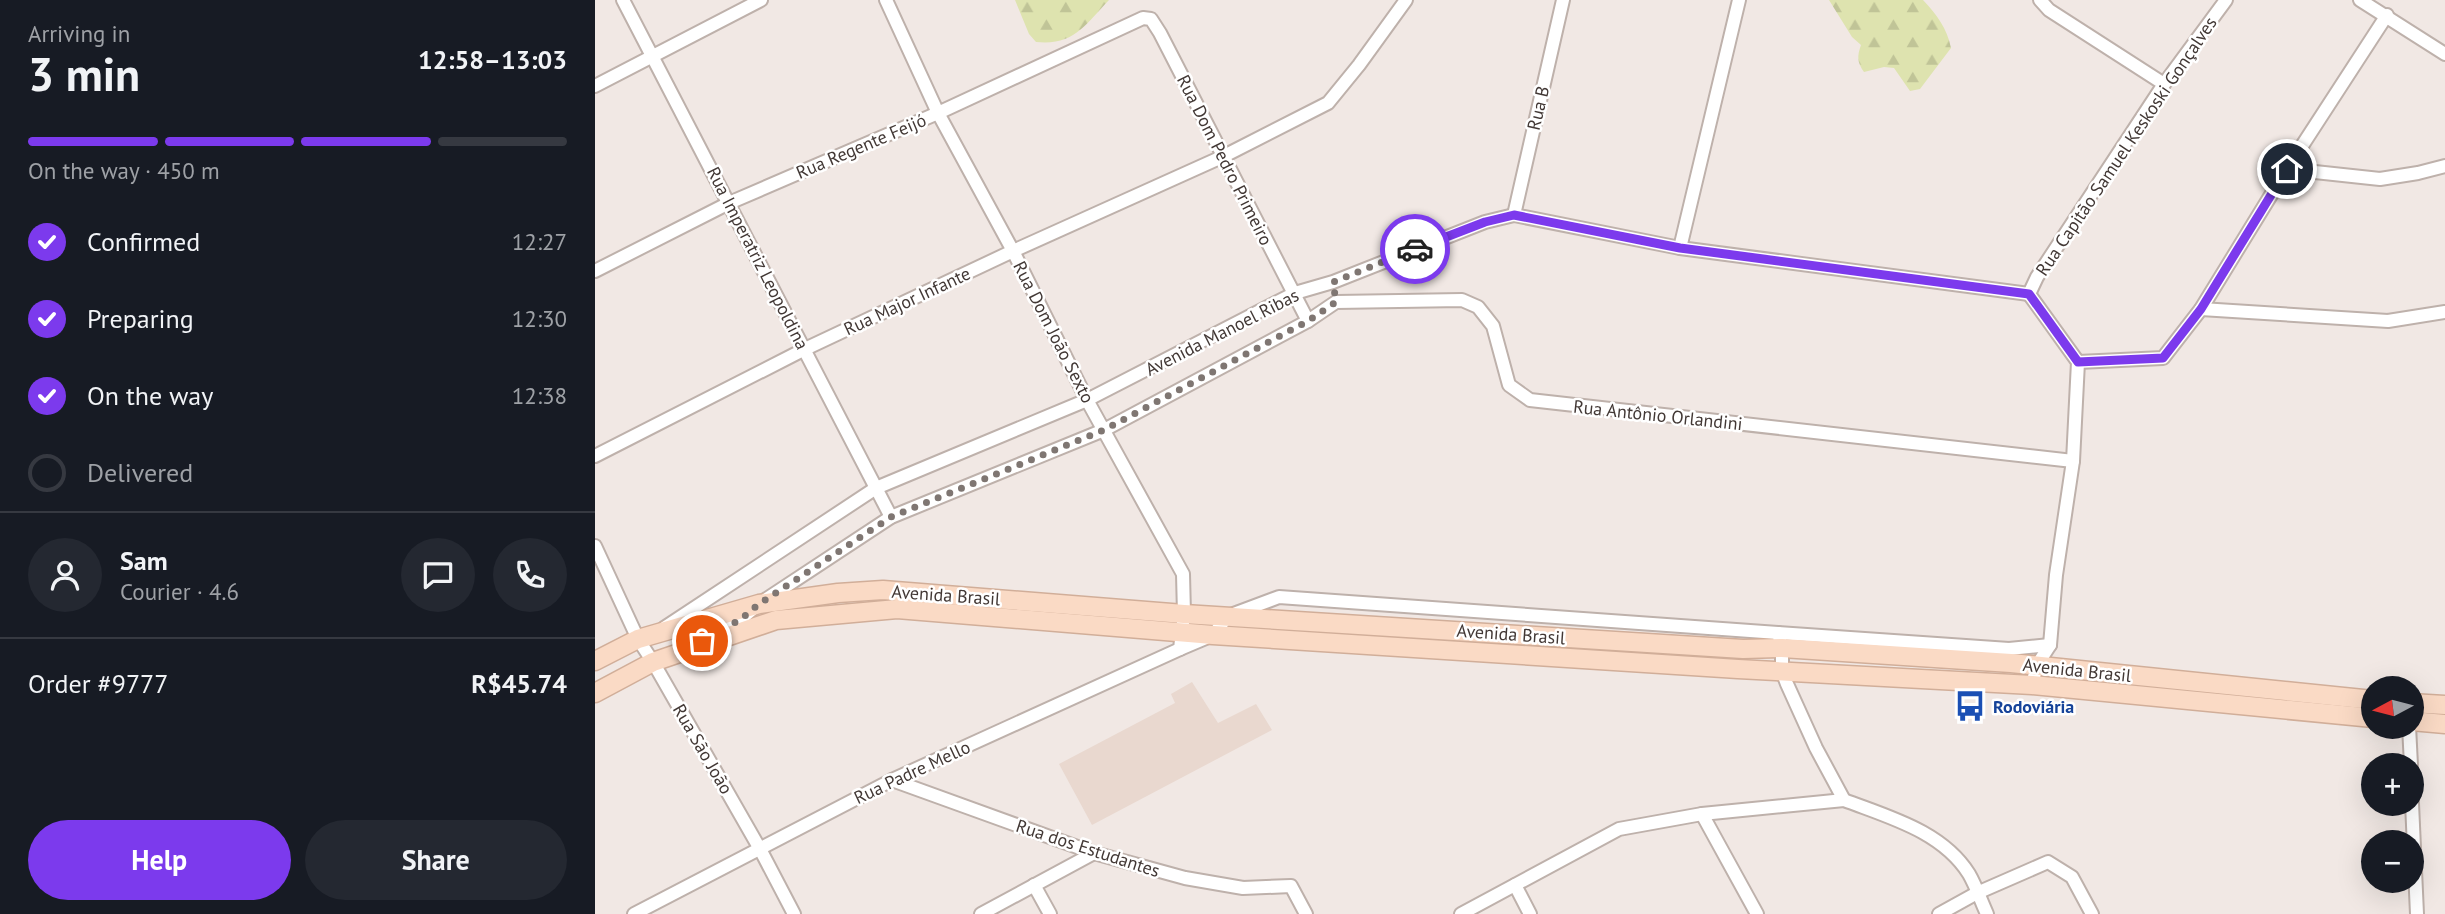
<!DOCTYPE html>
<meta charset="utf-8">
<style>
body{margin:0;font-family:"PT Sans",sans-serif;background:#242831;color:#f1f3f6;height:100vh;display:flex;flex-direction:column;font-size:26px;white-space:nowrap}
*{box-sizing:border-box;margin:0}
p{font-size:23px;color:#9ea1a6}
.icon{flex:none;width:38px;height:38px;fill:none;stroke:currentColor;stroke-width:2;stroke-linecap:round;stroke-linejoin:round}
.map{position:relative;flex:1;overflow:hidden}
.drawer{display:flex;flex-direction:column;background:#171b24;width:595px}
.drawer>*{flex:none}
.needle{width:46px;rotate:263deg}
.tools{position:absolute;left:1766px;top:676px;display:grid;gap:14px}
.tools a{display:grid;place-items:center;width:63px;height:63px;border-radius:50%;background:#171b24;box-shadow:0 7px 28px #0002;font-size:35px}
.pin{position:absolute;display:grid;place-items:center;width:60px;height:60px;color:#fff;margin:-30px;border:4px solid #fff;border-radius:50%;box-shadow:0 2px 7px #0007}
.courier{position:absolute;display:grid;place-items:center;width:70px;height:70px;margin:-35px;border:5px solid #7c3aed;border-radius:50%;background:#fff;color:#222;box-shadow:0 2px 9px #0007}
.overview em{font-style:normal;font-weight:600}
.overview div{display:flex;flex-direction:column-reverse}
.overview{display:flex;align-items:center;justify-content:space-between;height:119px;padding:0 28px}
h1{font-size:46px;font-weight:600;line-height:52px}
.bar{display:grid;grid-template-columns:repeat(4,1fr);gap:10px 7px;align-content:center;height:84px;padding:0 28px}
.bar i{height:9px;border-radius:5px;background:#363941}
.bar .current{background:#7c3aed}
.bar p{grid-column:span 4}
.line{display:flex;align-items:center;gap:18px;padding:0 28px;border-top:2px solid #363941}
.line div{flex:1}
.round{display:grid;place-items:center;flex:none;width:74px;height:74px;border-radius:37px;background:#242831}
ol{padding:0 28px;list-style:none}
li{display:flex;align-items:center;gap:21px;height:77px}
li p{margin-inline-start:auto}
li .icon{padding:7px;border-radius:50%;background:#7c3aed;color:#fff;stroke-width:4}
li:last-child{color:#9ea1a6}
li i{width:38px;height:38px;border:4px solid #363941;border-radius:50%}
.button{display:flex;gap:14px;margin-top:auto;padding:14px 28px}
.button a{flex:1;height:80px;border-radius:42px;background:#7c3aed;color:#fff;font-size:28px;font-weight:600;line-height:80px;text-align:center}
.button a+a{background:#242831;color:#f1f3f6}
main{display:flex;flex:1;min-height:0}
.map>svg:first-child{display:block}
</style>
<main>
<section class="drawer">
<div class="overview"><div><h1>3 min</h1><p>Arriving in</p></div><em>12:58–13:03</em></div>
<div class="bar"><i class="current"></i><i class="current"></i><i class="current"></i><i></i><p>On the way · 450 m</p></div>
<ol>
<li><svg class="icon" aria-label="check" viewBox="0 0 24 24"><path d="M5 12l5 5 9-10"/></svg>Confirmed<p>12:27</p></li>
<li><svg class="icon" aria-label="check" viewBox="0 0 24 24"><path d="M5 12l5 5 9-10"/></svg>Preparing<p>12:30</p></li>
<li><svg class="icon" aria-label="check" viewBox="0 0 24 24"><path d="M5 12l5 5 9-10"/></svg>On the way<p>12:38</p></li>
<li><i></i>Delivered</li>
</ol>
<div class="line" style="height:126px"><a class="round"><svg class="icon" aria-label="person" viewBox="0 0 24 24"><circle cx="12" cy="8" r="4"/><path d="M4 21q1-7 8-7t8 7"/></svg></a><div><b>Sam</b><p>Courier · 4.6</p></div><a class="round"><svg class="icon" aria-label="chat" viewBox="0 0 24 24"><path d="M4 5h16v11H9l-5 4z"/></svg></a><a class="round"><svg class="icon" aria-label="phone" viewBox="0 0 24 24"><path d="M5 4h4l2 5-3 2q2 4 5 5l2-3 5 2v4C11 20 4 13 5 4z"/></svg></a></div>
<div class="line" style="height:91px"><div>Order #9777</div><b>R$45.74</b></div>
<div class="button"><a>Help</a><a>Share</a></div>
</section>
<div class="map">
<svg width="1850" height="914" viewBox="0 0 1850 914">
<defs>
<pattern id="forest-firs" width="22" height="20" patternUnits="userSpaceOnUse" patternTransform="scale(1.75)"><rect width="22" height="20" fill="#dee3af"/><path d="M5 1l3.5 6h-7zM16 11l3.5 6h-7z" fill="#c0c497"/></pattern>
</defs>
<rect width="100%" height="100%" fill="#f1e8e4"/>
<!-- education -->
<path fill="#e9d8cf" d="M597,682L623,723L661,704L677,730L497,825L464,764L580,703L576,694Z"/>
<!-- forest -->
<g fill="url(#forest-firs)">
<path d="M420,0H514C490,25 479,46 441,42L434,34Z"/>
<path d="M1234,0H1328C1342,15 1352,28 1356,48L1325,89L1315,91L1299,68L1289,67L1269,72C1262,62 1262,56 1266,45L1257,37Z"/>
</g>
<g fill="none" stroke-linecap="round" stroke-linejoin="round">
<defs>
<g id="minor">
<path d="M28,0L296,517"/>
<path d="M1445,0L1454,10L1569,84"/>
<path d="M1765,0L1850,54"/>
<path d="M0,86L166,0"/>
<path d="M1692,169L1785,179L1823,173L1850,166"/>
<path d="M919,215L968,0"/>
<path d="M1085,248L1144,0"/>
<path d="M0,271L134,203L343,113L548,18L556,19L565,33L713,321"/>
<path d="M1434,294L1483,362L1478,461L1461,575L1455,645L1442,665L1437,685"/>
<path d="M1434,294L1442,277L1569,84L1631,0"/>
<path d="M1606,309L1793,321L1850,312"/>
<path d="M1483,362L1568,358L1606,309L1692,169L1792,15"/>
<path d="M0,456L210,349L418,251L629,156L733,103L764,65L811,0"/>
<path d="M0,546L43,639L58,662L165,849L199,914"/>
<path d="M69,628L281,488L492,400L700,293L738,282L890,222L919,215L1085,248L1434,294"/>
<path d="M1183,633L1414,649L1455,645"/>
<path d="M113,637L146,619L164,604L296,517L509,430L713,321L741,302L867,300L883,307L898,326L914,385L935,400L1478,461"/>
<path d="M585,649L618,635L633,616L684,597L1183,633L1187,648V671L1192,684L1221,748L1249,800C1293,817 1347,831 1374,874C1381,886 1386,901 1392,914"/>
<path d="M1814,726L1816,765"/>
<path d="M297,780L499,853L590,878L648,888L696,886L711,914"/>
<path d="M1816,781L1822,914"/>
<path d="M1107,814L1162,914"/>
<path d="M439,885L455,914"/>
<path d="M920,885L935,914"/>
<path d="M39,914L297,780L585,649L589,614L588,574L492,400L418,251L343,113L291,0"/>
<path d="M386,914L499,853"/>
<path d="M866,914L1024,829L1107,814L1249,800"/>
<path d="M1344,914L1382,893L1453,862L1477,877L1497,914"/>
</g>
<g id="secondary">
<path d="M0,661L43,639L164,604L243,593L288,590L589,614L1148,649L1187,648L1416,663L1778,700"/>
<path d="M0,693L58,662L181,620L302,609L618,635L1143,669L1437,685L1778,718"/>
<path d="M1816,703L1850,705"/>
<path d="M1816,721L1850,724"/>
</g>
</defs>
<!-- minor casing -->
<use href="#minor" stroke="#beb1ab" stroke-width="16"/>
<!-- secondary casing -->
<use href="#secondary" stroke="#d1ae99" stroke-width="21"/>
<!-- minor -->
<use href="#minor" stroke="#fff" stroke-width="12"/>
<!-- secondary -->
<use href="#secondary" stroke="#fadac5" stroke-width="18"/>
</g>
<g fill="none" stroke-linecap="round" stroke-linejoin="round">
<!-- done -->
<path stroke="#7f7672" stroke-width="7" stroke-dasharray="0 12.6" d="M107,641L146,619L164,604L296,517L509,430L713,321L741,302L738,282L820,249"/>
<!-- route -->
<path stroke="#7c3aed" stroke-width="9" d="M820,249L890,222L919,215L1085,248L1434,294L1483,362L1568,358L1606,309L1692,169"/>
</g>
<!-- icons -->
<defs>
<symbol id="bus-bare" viewBox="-9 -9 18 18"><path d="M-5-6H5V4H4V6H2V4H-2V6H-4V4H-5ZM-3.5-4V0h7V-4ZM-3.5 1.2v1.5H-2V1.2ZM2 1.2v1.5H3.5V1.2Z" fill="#1a4fb4" stroke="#fff" stroke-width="2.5" paint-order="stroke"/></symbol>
</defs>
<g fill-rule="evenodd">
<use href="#bus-bare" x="1353" y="684" width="44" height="44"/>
</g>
<g text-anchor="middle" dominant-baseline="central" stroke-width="5" stroke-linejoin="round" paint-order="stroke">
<!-- street labels -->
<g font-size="18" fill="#423835" stroke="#fff">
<text transform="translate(943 108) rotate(-77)">Rua B</text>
<text transform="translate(266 146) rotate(-23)">Rua Regente Feijó</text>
<text transform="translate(1531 146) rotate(-56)">Rua Capitão Samuel Keskoski Gonçalves</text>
<text transform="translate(630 160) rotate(63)">Rua Dom Pedro Primeiro</text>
<text transform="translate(163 258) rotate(63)">Rua Imperatriz Leopoldina</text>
<text transform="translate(312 301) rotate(-25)">Rua Major Infante</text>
<text transform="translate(459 332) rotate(63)">Rua Dom João Sexto</text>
<text transform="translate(627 332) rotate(-27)">Avenida Manoel Ribas</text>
<text transform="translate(1063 415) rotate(6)">Rua Antônio Orlandini</text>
<text transform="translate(351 595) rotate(4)">Avenida Brasil</text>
<text transform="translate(916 634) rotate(4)">Avenida Brasil</text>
<text transform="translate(1482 670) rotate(6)">Avenida Brasil</text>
<text transform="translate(108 749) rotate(60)">Rua São João</text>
<text transform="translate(317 772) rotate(-25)">Rua Padre Mello</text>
<text transform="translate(493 848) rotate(18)">Rua dos Estudantes</text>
</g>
<!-- transit labels -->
<g font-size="18" font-weight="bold" fill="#164399" stroke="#fff" text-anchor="start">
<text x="1398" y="706">Rodoviária</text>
</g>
</g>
</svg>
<div class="tools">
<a><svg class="needle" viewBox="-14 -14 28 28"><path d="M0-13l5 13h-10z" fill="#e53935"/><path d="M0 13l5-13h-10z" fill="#9ea1a6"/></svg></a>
<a>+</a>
<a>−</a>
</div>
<div class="pin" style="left:107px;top:641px;background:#ea580c"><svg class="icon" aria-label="bag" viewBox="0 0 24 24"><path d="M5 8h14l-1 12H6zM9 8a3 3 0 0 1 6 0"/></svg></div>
<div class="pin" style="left:1692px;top:169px;background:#1f2937"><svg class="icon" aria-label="home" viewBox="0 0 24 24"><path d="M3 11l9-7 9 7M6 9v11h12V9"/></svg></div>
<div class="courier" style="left:820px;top:249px"><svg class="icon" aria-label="car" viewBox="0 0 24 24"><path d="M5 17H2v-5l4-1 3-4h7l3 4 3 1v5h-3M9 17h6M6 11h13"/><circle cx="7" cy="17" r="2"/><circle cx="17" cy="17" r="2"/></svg></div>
</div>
</main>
